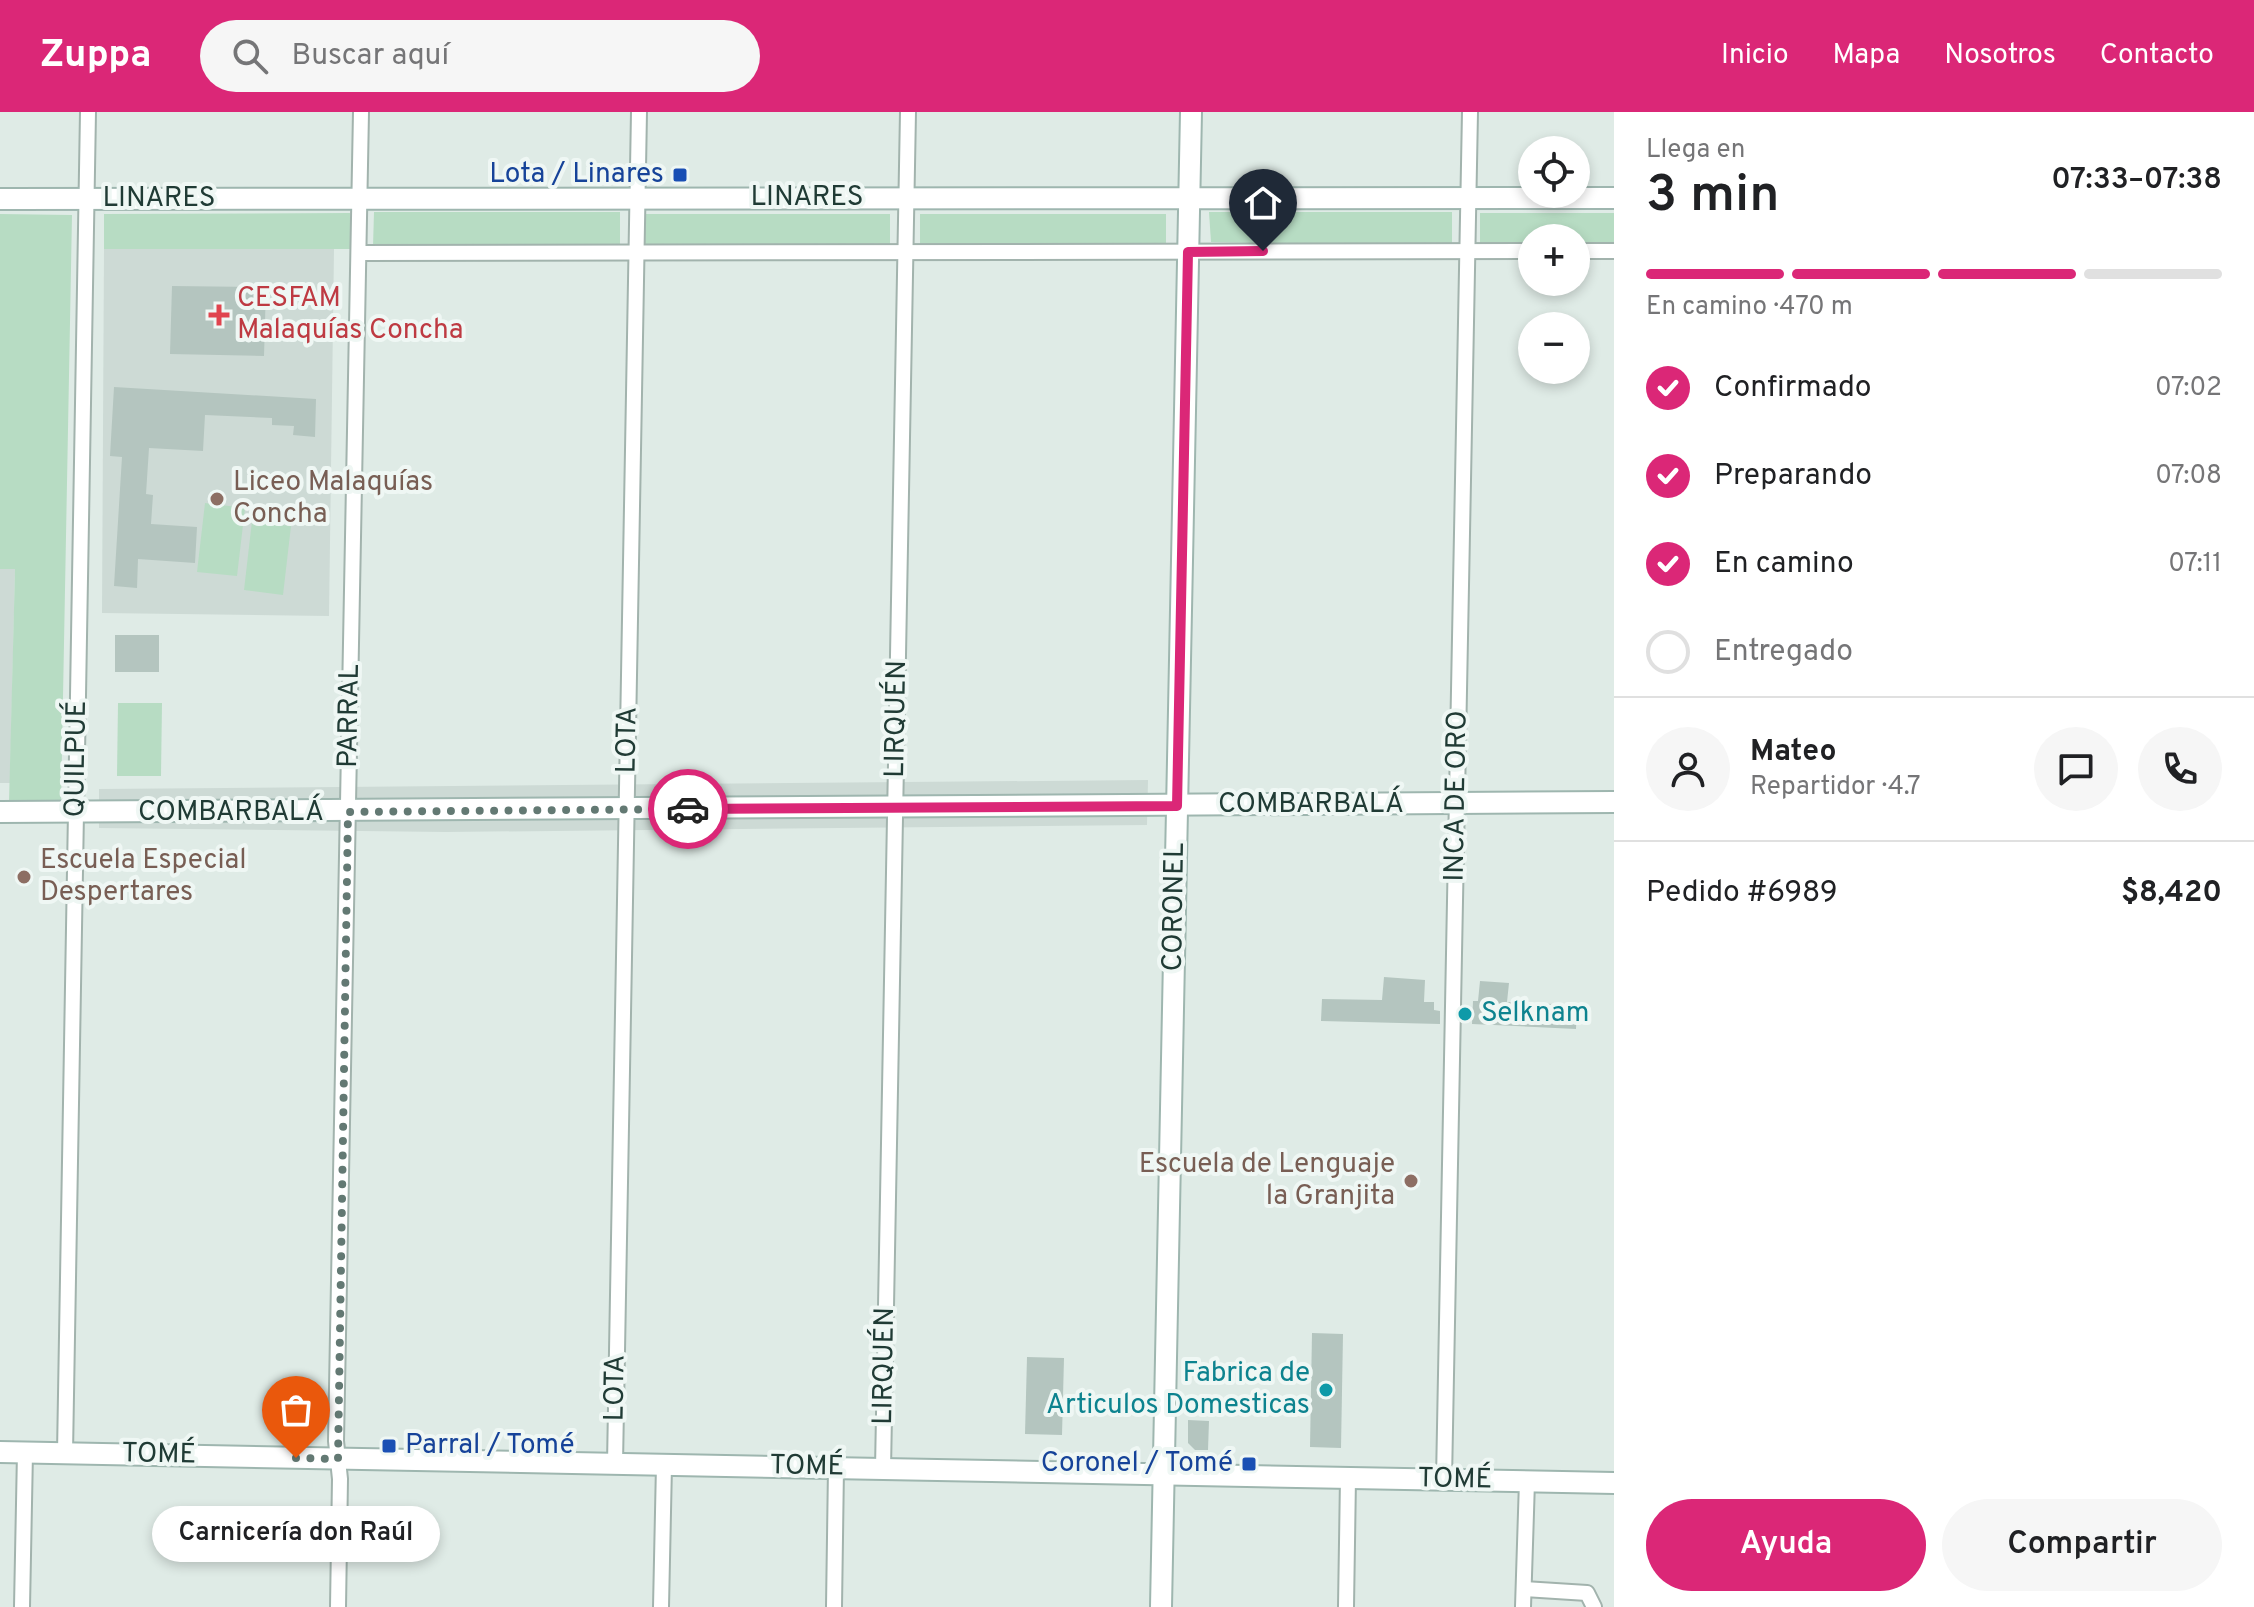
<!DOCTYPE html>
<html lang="es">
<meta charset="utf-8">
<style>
body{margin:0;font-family:Overpass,sans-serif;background:#f6f6f6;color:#202124;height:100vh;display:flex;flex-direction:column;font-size:30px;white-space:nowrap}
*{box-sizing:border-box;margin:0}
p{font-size:26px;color:#757577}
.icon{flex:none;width:44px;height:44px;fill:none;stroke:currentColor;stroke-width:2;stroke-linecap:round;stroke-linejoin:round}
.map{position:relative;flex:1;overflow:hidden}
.side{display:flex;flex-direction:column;background:#fff;width:640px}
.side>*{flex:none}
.buttons{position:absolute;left:1518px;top:24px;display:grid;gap:16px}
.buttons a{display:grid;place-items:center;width:72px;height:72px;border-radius:50%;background:#fff;box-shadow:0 4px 12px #0003;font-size:40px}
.pin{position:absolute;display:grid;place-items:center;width:68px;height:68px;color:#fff;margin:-82px -34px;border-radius:50% 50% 50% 0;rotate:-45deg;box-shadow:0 0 8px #0007}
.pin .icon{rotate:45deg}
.courier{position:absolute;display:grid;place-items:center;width:80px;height:80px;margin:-40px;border:6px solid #db2777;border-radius:50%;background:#fff;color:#222;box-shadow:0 2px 10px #0007}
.bubble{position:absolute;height:56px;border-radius:28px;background:#fff;box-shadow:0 4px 12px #0003;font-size:26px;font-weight:600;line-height:56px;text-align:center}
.summary em{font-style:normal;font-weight:600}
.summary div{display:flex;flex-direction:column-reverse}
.summary{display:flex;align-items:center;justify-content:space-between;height:136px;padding:0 32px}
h1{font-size:52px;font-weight:600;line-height:60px}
.bar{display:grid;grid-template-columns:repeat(4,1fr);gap:12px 8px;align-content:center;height:96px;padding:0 32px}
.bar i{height:10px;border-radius:6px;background:#e0e0e0}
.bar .selected{background:#db2777}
.bar p{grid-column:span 4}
.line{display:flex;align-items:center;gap:20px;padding:0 32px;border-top:2px solid #e0e0e0}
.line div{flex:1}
.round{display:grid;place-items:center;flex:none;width:84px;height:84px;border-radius:42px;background:#f6f6f6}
ol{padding:0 32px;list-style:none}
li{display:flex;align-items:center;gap:24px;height:88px}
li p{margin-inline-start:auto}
li .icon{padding:8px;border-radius:50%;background:#db2777;color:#fff;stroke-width:4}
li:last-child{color:#757577}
li i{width:44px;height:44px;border:4px solid #e0e0e0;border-radius:50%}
.primary-button{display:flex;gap:16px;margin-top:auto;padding:16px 32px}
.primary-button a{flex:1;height:92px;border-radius:48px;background:#db2777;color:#fff;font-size:32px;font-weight:600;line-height:92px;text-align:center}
.primary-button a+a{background:#f6f6f6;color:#202124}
header{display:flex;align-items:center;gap:48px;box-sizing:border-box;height:112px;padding:0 40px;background:#db2777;color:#fff}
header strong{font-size:38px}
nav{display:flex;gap:44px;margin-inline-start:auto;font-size:28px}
.search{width:560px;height:72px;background:#f6f6f6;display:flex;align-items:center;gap:20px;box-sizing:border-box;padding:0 28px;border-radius:44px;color:#757577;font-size:30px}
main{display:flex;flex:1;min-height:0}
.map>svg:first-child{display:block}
</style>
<header>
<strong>Zuppa</strong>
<div class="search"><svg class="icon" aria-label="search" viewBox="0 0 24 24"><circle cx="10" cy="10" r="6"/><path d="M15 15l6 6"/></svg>Buscar aquí</div>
<nav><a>Inicio</a><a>Mapa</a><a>Nosotros</a><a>Contacto</a></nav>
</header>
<main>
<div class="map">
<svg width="1614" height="1495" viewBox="0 0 1614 1495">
<rect width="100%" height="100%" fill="#dfebe6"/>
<!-- built -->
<g fill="#cddad5">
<path d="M104,137H334L329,504L102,501Z"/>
<path d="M0,457H15L10,671H0Z"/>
<path d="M1148,668L1147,713L446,720L99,716V677Z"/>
</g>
<!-- green -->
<g fill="#b7dcc3">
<path d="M374,100H620V135H373Z"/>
<path d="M1209,100H1452V136L1211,130Z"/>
<path d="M350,101V137H104V102Z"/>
<path d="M1480,101H1614V135H1576V126H1532V136H1480Z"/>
<path d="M0,102L72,103L61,692L9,691L15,457H0Z"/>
<rect x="644" y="102" width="246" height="35"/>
<rect x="920" y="102" width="246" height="35"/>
<path d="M205,391L245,396L237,464L197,460Z"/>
<path d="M252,409L291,414L283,483L244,478Z"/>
<path d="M118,591H162L161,664H117Z"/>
</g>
<!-- building -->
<g fill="#b4c5bf">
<path d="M172,174L266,175L264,244L170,242Z"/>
<path d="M114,275L316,287L315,325L293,323L294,314L272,313V306L205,303L203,339L149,336L146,382L153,383L151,412L197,415L195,451L138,447L137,476L114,474L122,345L110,344Z"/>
<rect x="115" y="523" width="44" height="37"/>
<path d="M1384,865L1425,868L1424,890H1434V898L1440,899V912L1321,909L1322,887L1382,888Z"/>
<path d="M1480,869L1509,871L1507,890L1577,893L1576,917L1472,912L1473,889H1478Z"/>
<path d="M1312,1221L1343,1222L1341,1336L1310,1335Z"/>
<path d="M1027,1245L1064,1246L1062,1323L1025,1322Z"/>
<path d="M1188,1308L1209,1309L1208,1338H1195L1188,1331Z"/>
</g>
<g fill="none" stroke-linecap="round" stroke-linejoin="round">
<defs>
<g id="street">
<path d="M1576,139H1614"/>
<path d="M359,141L1532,139"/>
<path d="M65,1341L88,0"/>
<path d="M615,1352L639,0"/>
<path d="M883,1357L908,0"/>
<path d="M1444,1368L1470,0"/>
<path d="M1524,1477L1587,1481L1594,1495"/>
<path d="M22,1495L25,1340"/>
<path d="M338,1495L340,1367L336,1329L361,0"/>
<path d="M661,1495L664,1353"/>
<path d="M834,1495L836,1356"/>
<path d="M1346,1495L1348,1366"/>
<path d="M1523,1495L1527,1369"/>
</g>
<g id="secondary">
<path d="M0,87L1614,86"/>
<path d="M0,700L1614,690"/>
<path d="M0,1340L1614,1371"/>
<path d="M1161,1495L1191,0"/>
</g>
</defs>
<!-- street casing -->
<use href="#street" stroke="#a2b3ad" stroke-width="18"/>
<!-- secondary casing -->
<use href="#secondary" stroke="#9eb6af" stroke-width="24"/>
<!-- street -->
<use href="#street" stroke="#fff" stroke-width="14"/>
<!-- secondary -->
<use href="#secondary" stroke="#fff" stroke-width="20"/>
</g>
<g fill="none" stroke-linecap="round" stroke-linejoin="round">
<!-- done -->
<path stroke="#637973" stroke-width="8" stroke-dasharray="0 14.4" d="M296,1346L338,1347L348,700L688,697"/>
<!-- route -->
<path stroke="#db2777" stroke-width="10" d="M688,697L1177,694L1188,140L1263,139"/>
</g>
<!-- markers -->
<g fill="#1a4fb4" stroke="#eff7f4" stroke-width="3">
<rect x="672" y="55" width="16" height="16" rx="4"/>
<rect x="381" y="1326" width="16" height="16" rx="4"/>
<rect x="1241" y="1344" width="16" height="16" rx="4"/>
</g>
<path fill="#e0444e" stroke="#eff7f4" stroke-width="3" d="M215 191h8v8h8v8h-8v8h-8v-8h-8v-8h8z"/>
<g fill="#8d6e63" stroke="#eff7f4" stroke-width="3">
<circle cx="217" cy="387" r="8"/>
<circle cx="24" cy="765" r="8"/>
<circle cx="1411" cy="1069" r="8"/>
</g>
<g fill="#0f9aa8" stroke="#eff7f4" stroke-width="3">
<circle cx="1465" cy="902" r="8"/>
<circle cx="1326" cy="1278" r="8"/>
</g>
<g text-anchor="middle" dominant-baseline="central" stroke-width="8" stroke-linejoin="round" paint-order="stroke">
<!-- transit labels -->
<g font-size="28" fill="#164399" stroke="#eff7f4" text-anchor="end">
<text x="664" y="63">Lota / Linares</text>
<text x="405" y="1334" text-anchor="start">Parral / Tomé</text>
<text x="1233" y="1352">Coronel / Tomé</text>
</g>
<!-- street labels -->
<g font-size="28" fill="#203b35" stroke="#eff7f4">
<text x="807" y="86">LINARES</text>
<text x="159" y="87">LINARES</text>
<text transform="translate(350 604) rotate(-89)">PARRAL</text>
<text transform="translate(897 607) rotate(-89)">LIRQUÉN</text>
<text transform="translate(628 628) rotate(-89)">LOTA</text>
<text transform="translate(77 647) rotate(-89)">QUILPUÉ</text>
<text transform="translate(1457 684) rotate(-89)">INCA DE ORO</text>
<text x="1311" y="693">COMBARBALÁ</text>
<text x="231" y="701">COMBARBALÁ</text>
<text transform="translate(1175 795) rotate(-89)">CORONEL</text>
<text transform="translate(885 1254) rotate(-89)">LIRQUÉN</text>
<text transform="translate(616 1276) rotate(-89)">LOTA</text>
<text transform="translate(159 1343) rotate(1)">TOMÉ</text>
<text transform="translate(807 1355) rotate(1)">TOMÉ</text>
<text transform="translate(1455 1368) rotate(1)">TOMÉ</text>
</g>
<!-- health labels -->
<g font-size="28" fill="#be3a42" stroke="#eff7f4" text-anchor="start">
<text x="237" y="187">CESFAM<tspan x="237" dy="32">Malaquías Concha</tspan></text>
</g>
<!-- education labels -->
<g font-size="28" fill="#785e54" stroke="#eff7f4" text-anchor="start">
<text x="233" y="371">Liceo Malaquías<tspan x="233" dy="32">Concha</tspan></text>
<text x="40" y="749">Escuela Especial<tspan x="40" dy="32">Despertares</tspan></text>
<text x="1395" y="1053" text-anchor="end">Escuela de Lenguaje<tspan x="1395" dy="32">la Granjita</tspan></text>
</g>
<!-- culture labels -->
<g font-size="28" fill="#0d838f" stroke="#eff7f4" text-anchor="start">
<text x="1481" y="902">Selknam</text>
<text x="1310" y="1262" text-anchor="end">Fabrica de<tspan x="1310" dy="32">Articulos Domesticas</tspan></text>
</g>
</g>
</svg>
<div class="buttons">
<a><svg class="icon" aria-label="locate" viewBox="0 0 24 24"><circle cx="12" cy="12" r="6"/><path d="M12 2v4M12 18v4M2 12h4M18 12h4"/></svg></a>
<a>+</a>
<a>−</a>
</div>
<div class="pin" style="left:296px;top:1346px;background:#ea580c"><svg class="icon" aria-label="bag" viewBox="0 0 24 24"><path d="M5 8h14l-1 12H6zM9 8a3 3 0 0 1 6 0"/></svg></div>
<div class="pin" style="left:1263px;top:139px;background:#1f2937"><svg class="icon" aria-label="home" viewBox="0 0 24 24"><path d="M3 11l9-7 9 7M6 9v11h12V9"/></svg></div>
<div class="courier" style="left:688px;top:697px"><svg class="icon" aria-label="car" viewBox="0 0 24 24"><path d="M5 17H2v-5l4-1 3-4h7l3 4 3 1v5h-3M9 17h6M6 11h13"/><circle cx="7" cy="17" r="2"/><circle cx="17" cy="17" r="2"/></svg></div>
<div class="bubble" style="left:152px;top:1394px;width:288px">Carnicería don Raúl</div>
</div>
<section class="side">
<div class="summary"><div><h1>3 min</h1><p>Llega en</p></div><em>07:33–07:38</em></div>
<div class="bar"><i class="selected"></i><i class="selected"></i><i class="selected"></i><i></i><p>En camino · 470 m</p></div>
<ol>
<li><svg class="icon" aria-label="check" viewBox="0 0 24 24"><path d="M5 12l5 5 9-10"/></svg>Confirmado<p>07:02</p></li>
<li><svg class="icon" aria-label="check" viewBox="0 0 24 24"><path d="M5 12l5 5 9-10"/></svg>Preparando<p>07:08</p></li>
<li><svg class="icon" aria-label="check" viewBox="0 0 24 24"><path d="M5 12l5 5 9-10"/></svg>En camino<p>07:11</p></li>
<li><i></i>Entregado</li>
</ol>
<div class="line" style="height:144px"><a class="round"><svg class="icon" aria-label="person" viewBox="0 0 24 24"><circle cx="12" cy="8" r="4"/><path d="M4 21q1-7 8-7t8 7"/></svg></a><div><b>Mateo</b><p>Repartidor · 4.7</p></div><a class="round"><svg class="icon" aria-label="chat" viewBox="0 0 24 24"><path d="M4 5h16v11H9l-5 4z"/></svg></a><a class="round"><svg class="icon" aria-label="phone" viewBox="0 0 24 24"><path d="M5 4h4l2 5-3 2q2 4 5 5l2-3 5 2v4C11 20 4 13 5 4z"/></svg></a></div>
<div class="line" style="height:104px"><div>Pedido #6989</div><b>$8,420</b></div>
<div class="primary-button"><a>Ayuda</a><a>Compartir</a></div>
</section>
</main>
